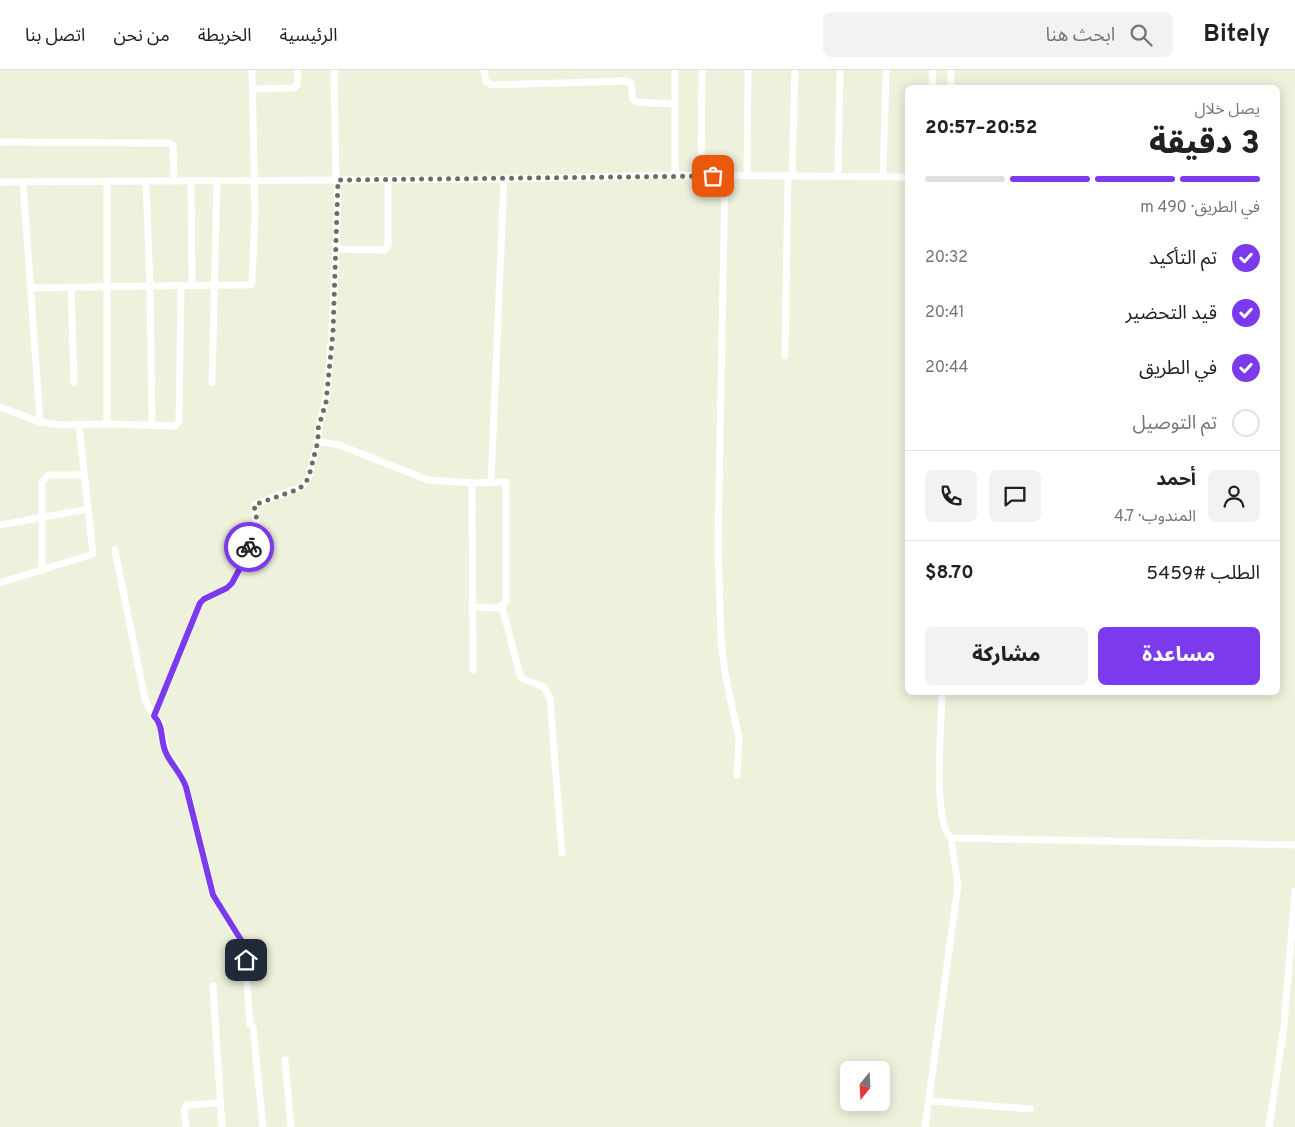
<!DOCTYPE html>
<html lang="ar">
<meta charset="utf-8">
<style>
body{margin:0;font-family:Overpass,"Noto Sans Arabic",sans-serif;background:#f2f2f2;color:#202124;direction:rtl;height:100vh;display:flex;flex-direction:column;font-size:19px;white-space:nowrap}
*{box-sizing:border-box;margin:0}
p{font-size:16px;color:#757577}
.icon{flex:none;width:28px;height:28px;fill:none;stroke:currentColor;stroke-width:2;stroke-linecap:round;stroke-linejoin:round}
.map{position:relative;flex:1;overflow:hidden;direction:ltr}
.panel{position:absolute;left:905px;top:15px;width:375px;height:610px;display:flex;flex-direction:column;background:#fff;border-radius:8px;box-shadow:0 2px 12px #0003;direction:rtl}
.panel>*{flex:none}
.needle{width:32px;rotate:198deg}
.buttons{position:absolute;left:840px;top:991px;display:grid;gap:10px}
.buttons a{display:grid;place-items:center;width:50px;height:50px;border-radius:8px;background:#fff;box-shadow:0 2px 12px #0003;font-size:25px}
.pin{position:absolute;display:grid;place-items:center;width:42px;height:42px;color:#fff;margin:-21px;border-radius:10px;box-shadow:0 2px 8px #0006}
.courier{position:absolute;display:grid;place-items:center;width:50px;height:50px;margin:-25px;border:4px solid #7c3aed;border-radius:50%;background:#fff;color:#222;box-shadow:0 1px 6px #0007}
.summary em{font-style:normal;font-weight:800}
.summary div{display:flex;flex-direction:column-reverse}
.summary{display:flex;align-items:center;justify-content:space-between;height:85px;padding:0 20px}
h1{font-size:32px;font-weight:800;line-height:38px}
.bar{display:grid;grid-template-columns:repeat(4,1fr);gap:8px 5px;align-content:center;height:60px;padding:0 20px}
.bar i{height:6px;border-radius:4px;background:#e0e0e0}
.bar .on{background:#7c3aed}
.bar p{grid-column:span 4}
.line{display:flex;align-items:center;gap:12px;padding:0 20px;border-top:1px solid #e0e0e0}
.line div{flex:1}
.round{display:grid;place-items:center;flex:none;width:52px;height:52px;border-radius:8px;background:#f2f2f2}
ol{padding:0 20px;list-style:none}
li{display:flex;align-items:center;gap:15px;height:55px}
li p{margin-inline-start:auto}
li .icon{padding:5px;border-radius:50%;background:#7c3aed;color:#fff;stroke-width:4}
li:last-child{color:#757577}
li i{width:28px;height:28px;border:2px solid #e0e0e0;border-radius:50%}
.action{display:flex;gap:10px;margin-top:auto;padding:10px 20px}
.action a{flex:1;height:58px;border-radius:8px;background:#7c3aed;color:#fff;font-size:20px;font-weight:800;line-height:58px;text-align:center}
.action a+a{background:#f2f2f2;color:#202124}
header{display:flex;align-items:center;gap:30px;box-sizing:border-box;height:70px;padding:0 25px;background:#fff;border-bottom:1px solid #e0e0e0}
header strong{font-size:24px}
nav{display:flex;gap:28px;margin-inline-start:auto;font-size:18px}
.search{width:350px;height:45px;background:#f2f2f2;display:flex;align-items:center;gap:12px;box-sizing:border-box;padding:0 18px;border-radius:8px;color:#757577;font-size:19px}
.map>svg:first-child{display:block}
</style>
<header>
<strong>Bitely</strong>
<div class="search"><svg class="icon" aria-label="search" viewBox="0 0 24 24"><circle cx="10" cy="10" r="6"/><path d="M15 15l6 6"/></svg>ابحث هنا</div>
<nav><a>الرئيسية</a><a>الخريطة</a><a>من نحن</a><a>اتصل بنا</a></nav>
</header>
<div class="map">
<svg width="1295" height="1057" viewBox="0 0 1295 1057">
<rect width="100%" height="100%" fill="#eef1dc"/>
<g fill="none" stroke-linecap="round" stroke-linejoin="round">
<!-- street -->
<g stroke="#fff" stroke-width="7">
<path d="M334,0L336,110"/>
<path d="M484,0L486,12L492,15L627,11L631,13L633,29L636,32L675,34"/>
<path d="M675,0V105"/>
<path d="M932,18L933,0"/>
<path d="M951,18V0"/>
<path d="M252,19L294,18L297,15L298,0"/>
<path d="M0,72L169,73L173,75L174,111"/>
<path d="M701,106L702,0"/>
<path d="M725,106L718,475L721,570L725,603L739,669L737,705"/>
<path d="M747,106L748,0"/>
<path d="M792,106L795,0"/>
<path d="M838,106L840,0"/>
<path d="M883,107L886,0"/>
<path d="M338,110L336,179L382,180H385L388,175V109"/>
<path d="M107,111V354"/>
<path d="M191,111L192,216"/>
<path d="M0,112L504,109L675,105L908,107"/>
<path d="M23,112L40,352"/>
<path d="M71,217L74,313"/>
<path d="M30,218L150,216L146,111"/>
<path d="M785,286L788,106"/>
<path d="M212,312L217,111"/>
<path d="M0,337L40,352L61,355L107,354L175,356L179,351L181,216"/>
<path d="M152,356L150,216L247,215L251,214L252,211L255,144L252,0"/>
<path d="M318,371C317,354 325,339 327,322C332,274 334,227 336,179"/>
<path d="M491,412L504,109"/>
<path d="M0,455L88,439"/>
<path d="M115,480L145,629L150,640L160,653L166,682L177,697L186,717L213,825L244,877L250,954"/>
<path d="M42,501V412L48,405H84"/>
<path d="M0,513L93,484L79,355"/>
<path d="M502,537L521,608L544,617L550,628L562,783"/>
<path d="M473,600L472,413L506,412V532L499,538L473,537"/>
<path d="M942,622C942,650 932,752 951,768L1295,775"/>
<path d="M154,646L200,533L204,529L227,518L232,513L239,500L241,481L259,471L254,435L303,416L308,409L318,371L339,375L428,410L472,413"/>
<path d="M213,916L222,1057"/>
<path d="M253,957L263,1057"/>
<path d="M285,990L291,1057"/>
<path d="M930,1031L1030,1039"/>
<path d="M186,1057L184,1041L187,1035L220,1033"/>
<path d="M925,1057L958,815L951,768"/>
<path d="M1269,1057L1284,956L1295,821"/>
</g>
</g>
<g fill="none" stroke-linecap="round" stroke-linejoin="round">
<!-- done -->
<path stroke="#6c6e62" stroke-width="5" stroke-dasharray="0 9" d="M249,477L257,473L260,468L254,435L299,419L306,412L309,406L318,371V359L326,332L333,262L338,110L713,106"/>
<!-- route -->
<path stroke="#7c3aed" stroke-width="6" d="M246,890L241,870L213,825L186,717C181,703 171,694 166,683C160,670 164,656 154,646L200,533L204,529L227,518L232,513L239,500L241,481L249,477"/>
</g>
</svg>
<div class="buttons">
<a><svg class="needle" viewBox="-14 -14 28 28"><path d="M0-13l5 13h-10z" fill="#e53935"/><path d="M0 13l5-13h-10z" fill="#757577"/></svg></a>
</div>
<div class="pin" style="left:713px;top:106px;background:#ea580c"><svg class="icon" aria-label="bag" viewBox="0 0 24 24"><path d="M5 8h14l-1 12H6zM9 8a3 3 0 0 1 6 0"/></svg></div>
<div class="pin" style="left:246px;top:890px;background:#1f2937"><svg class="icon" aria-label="home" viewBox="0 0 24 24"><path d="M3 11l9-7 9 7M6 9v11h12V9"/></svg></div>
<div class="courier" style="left:249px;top:477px"><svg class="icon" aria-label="bike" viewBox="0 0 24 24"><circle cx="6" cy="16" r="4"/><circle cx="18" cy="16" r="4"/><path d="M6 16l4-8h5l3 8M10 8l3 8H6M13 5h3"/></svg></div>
<section class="panel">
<div class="summary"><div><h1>3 دقيقة</h1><p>يصل خلال</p></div><em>20:52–20:57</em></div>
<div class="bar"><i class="on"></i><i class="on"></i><i class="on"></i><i></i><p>في الطريق · 490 m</p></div>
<ol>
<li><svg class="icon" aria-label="check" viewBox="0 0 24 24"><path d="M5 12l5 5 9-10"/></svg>تم التأكيد<p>20:32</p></li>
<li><svg class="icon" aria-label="check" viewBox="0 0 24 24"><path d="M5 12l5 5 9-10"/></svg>قيد التحضير<p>20:41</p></li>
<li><svg class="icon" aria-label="check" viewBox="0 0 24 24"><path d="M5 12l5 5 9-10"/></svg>في الطريق<p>20:44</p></li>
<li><i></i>تم التوصيل</li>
</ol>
<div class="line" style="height:90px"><a class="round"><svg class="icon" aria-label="person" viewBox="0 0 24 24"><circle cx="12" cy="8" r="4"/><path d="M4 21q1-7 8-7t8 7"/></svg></a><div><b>أحمد</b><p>المندوب · 4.7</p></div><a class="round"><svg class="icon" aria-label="chat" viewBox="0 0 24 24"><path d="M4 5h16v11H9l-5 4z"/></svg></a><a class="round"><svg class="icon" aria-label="phone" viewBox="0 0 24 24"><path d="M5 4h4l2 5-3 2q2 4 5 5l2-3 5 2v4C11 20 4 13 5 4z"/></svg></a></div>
<div class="line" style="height:65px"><div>الطلب #5459</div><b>$8.70</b></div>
<div class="action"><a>مساعدة</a><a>مشاركة</a></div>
</section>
</div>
